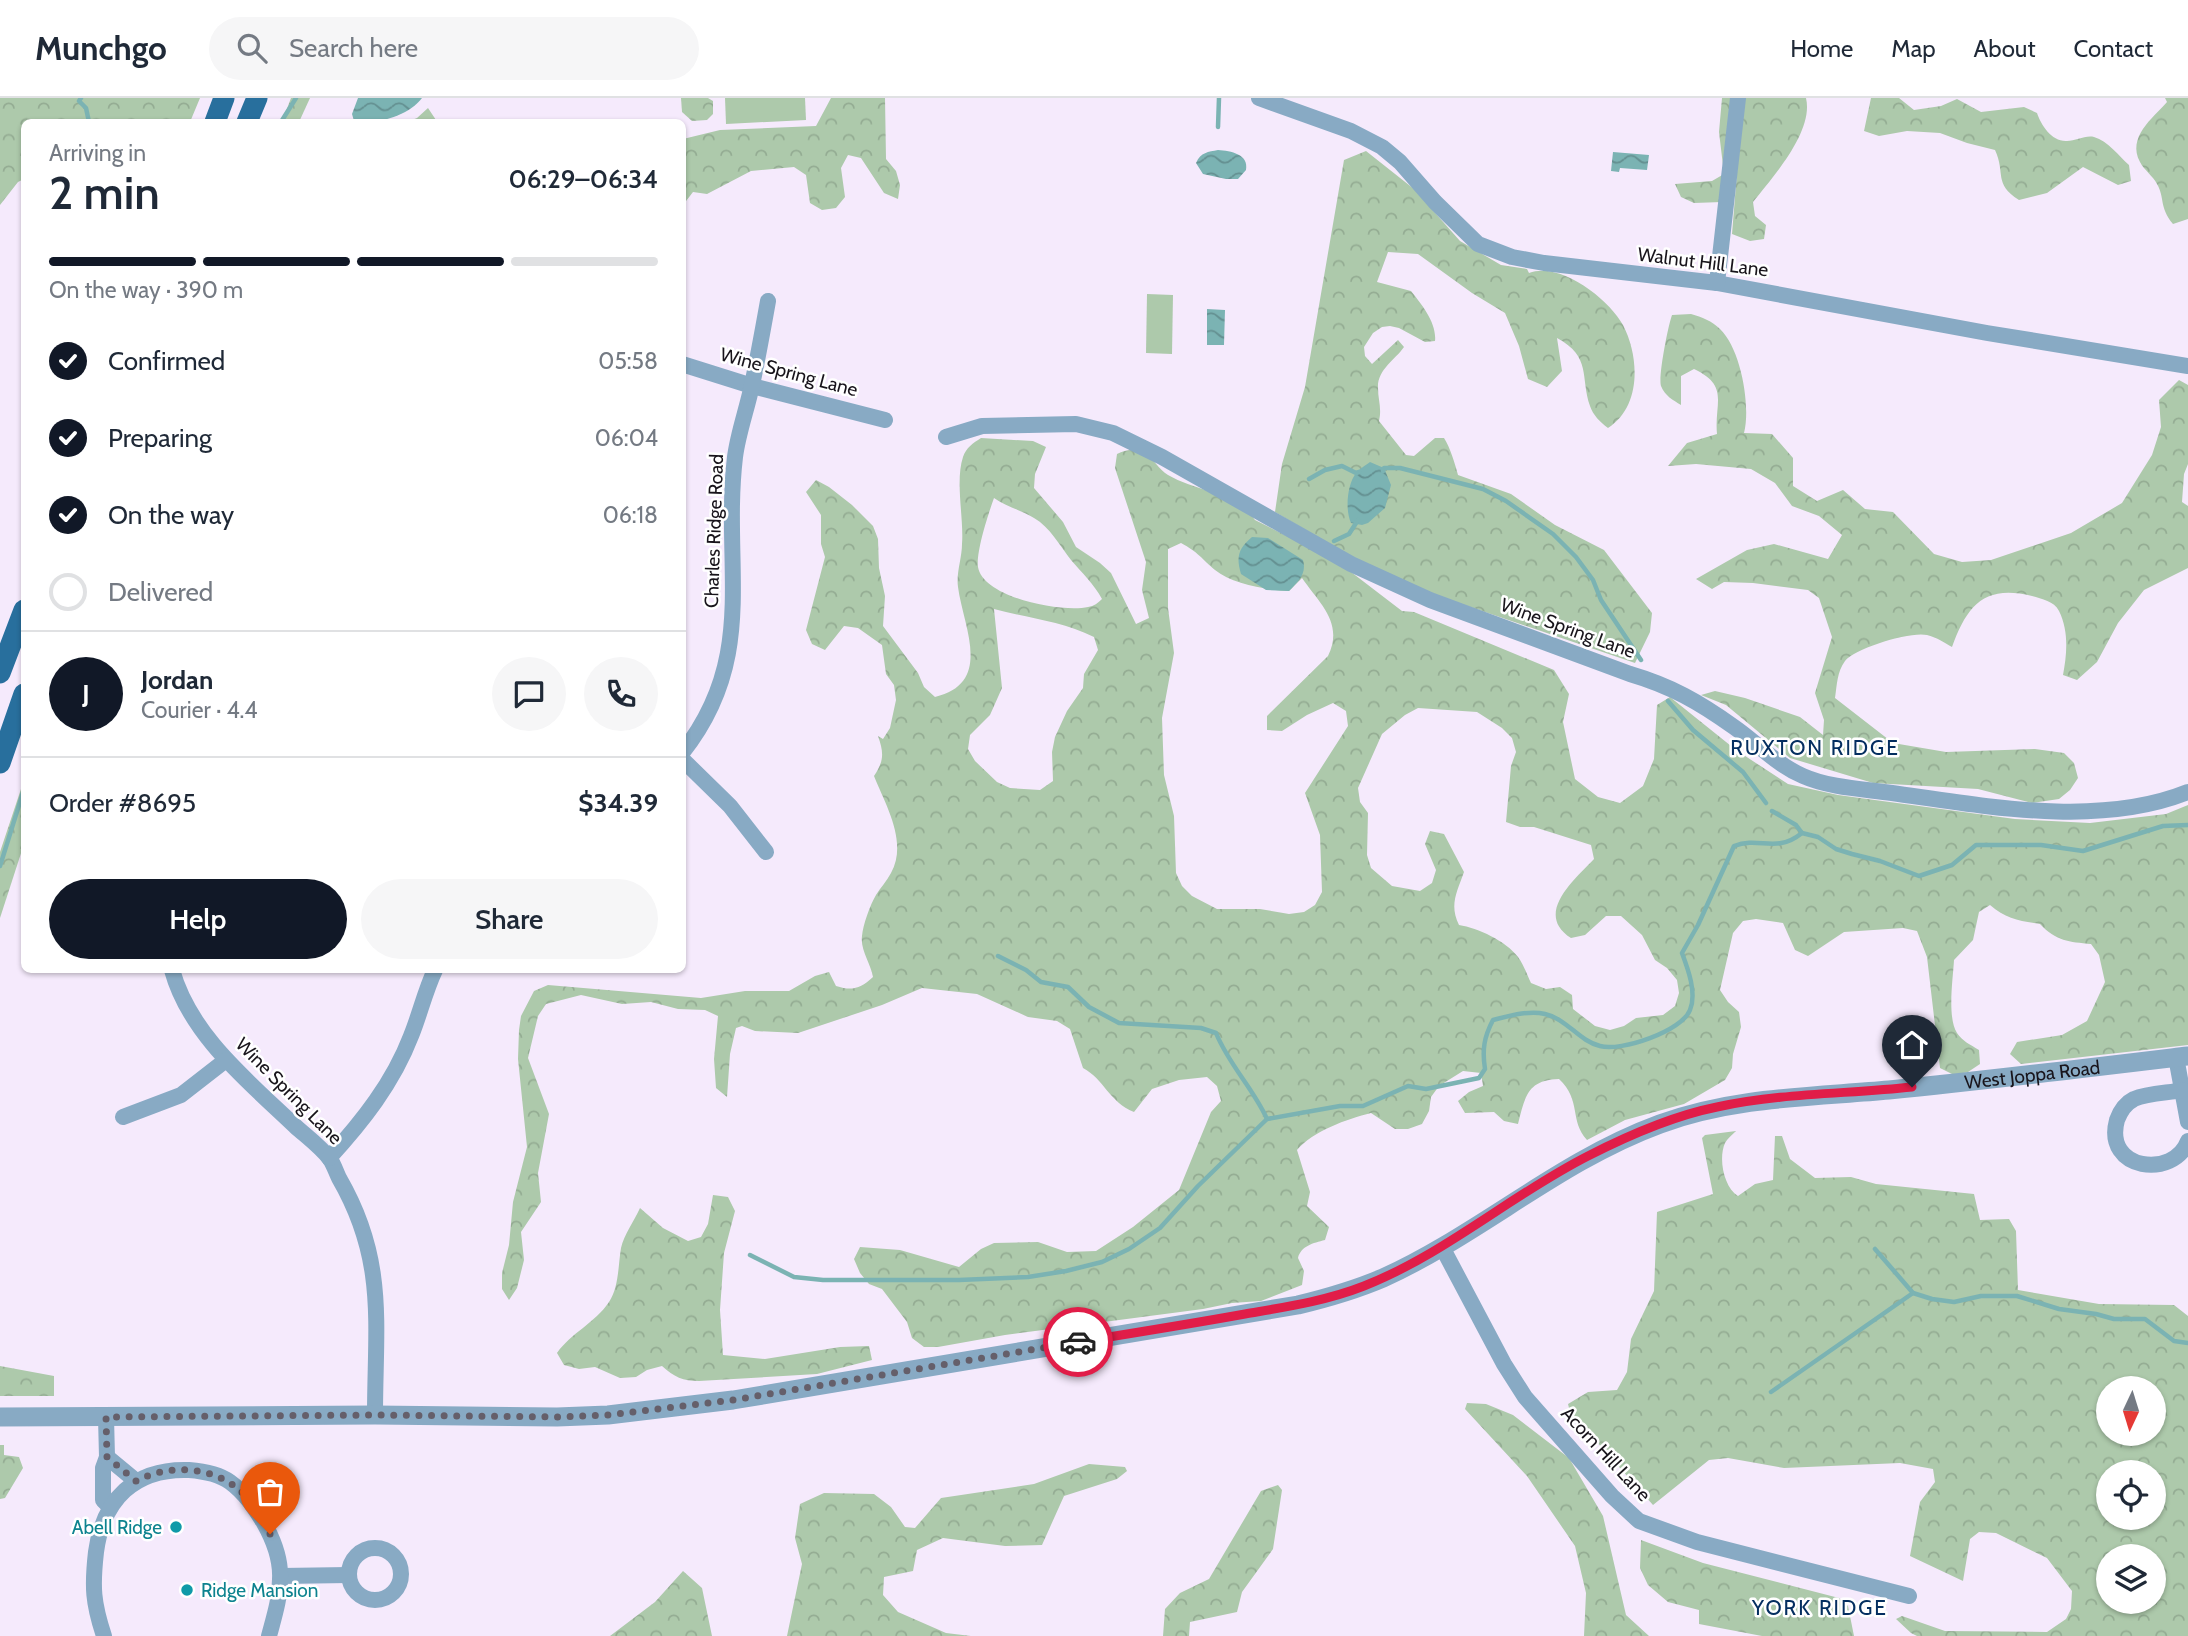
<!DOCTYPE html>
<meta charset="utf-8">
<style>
body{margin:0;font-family:Cabin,sans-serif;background:#f6f6f7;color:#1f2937;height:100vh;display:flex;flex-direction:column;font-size:26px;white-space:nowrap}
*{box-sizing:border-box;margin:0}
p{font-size:23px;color:#747a83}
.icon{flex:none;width:38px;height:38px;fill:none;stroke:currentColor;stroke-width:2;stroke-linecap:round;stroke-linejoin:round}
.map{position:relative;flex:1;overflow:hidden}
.details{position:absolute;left:21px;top:21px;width:665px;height:854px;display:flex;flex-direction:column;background:#fff;border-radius:10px;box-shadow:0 2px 5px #0004}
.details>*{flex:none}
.needle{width:46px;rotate:184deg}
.buttons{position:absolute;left:2096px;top:1278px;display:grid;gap:14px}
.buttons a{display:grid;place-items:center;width:70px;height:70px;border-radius:50%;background:#fff;box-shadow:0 2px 5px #0004;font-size:35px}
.pin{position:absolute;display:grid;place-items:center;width:60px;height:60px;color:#fff;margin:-72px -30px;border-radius:50% 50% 50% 0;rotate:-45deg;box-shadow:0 0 7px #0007}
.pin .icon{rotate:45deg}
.courier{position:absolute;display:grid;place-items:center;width:70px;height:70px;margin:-35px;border:5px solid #e11d48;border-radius:50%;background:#fff;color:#222;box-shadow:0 2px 9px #0007}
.overview em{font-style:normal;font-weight:600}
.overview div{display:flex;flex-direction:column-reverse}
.overview{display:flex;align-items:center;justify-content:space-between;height:119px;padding:0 28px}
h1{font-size:46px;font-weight:600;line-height:52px}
.bar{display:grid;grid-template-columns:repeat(4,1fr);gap:10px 7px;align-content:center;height:84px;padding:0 28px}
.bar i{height:9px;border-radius:5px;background:#e0e1e3}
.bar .current{background:#111827}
.bar p{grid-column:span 4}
.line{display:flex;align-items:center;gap:18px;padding:0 28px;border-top:2px solid #e0e1e3}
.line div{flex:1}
.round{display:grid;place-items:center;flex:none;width:74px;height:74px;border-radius:37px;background:#f6f6f7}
ol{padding:0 28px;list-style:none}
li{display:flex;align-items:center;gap:21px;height:77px}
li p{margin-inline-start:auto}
li .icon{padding:7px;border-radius:50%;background:#111827;color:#fff;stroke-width:4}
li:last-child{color:#747a83}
li i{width:38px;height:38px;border:4px solid #e0e1e3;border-radius:50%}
.cta{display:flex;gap:14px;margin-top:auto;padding:14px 28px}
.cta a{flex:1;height:80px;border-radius:42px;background:#111827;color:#fff;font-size:28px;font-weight:600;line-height:80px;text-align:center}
.cta a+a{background:#f6f6f7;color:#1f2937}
header{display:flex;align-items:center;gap:42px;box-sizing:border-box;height:98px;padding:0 35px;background:#fff;border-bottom:2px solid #e0e1e3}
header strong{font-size:33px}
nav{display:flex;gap:38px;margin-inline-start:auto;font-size:24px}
.search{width:490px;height:63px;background:#f6f6f7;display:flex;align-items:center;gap:18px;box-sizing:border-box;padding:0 24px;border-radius:38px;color:#747a83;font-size:26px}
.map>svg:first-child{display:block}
</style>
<header>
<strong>Munchgo</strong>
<div class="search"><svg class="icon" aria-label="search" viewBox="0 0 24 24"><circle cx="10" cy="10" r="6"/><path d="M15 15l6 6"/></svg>Search here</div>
<nav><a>Home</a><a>Map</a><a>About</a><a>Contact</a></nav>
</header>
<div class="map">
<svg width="2188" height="1538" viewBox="0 0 2188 1538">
<defs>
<pattern id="forest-crowns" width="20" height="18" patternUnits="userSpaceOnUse" patternTransform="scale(1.75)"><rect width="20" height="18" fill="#adc9ab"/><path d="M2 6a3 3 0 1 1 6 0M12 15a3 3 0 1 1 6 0" fill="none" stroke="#94ac93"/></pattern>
<pattern id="water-waves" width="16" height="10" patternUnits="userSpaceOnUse" patternTransform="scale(1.75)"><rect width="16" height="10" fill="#7bb3b3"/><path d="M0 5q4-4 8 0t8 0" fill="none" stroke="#649091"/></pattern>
</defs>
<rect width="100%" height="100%" fill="#f5eafc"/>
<!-- grass -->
<g fill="#adc9ab">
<path d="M725,0H805L806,22L726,26Z"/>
<path d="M1147,196L1173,197L1172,256L1146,255Z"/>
</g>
<!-- forest -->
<g fill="url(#forest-crowns)" fill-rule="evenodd">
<path d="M0,0H200L190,24H24V81L18,84L0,107Z"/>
<path d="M291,0H310L299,24H282Z"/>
<path d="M681,0H708L713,3V16L707,22L692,23L682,14Z"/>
<path d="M831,0H885L886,61L896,73L900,87L898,101L884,95L861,60L848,57L841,70L845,99L836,110L822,112L810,105L806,77L794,69L751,73L707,96L693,94L683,107V41L720,32L816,28Z"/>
<path d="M1722,0H1735L1722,104L1694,105L1681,99L1675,86L1712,83L1724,76L1719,34Z"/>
<path d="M1743,0H1806C1814,33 1773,79 1753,104L1755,118L1766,127L1764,141L1750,143L1732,136Z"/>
<path d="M1871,0H1899L1914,12L1941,8L1957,1L1981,14L2024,9L2037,15C2041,27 2052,44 2067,43C2076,43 2085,37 2094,39C2108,43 2119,58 2129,67L2131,83L2118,87L2083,69L2047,95L2019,102C1993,85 2006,76 1995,52L1967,45L1940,35L1907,33L1879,38L1864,33Z"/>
<path d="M2165,0H2188V121L2173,126C2159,109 2165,100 2157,86C2153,78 2144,72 2140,64C2127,39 2152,21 2167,4Z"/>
<path d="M428,10L436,22L434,24H407L417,20Z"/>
<path d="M1366,53L1414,91L1460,143L1501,167L1527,171L1529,175C1560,163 1609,201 1623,227C1640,260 1641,309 1608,330C1600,324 1593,317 1590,308C1580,279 1592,259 1557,240L1562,273L1547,289L1528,281L1519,248L1505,215L1472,195L1418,156L1388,154L1377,184L1411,193C1422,207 1437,225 1435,243L1425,244L1399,230L1390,228L1382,229L1373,235L1364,249L1365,258L1372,266L1398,242L1404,249C1395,262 1377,272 1378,290C1378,302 1382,310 1379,323L1406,357L1414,358L1435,340H1444C1450,349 1455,366 1458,377L1511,396L1555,427L1604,452L1652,515L1650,534L1635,565L1435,497L1366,468L1275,414L1282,366L1305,289L1344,62Z"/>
<path d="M1691,216C1702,219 1712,223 1720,231C1741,251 1751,308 1744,335L1772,336L1793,360V388L1817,403L1843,392L1865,411L1893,414L1934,456L1962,464L1991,462L2071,435L2122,405L2152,357L2161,329L2159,302L2179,282L2188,287V366L2184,376L2182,404L2188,408V470L2144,492L2118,525L2097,564L2077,582L2063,577C2067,556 2069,533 2059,513C2054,503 2042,501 2032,498C1984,486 1967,508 1952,549C1945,545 1936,539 1927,537C1911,533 1855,550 1845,563C1837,574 1837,587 1835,600L1893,645L1946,654L2035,651L2064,655L2074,665L2078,680L2070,692L2059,701L2032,705L1978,691L1873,685L1790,660L1726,607L1701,597L1715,593L1745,600L1800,619L1823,637L1824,622L1815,595L1832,539L1819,500L1808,492L1753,485L1724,484L1712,491L1696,481L1747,452L1774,446L1828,461L1842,437L1819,418L1792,408L1775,385L1751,371L1696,366L1668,368L1687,345L1717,336C1714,305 1730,288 1694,271L1681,278V307C1673,302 1665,298 1661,288C1658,279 1668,228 1672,217Z"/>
<path d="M981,340L1033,343L1046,349L1035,376L1034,390L1063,424L1076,449L1100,465L1111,475L1136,526L1149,520L1142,492L1146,464L1115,370L1117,356C1126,352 1134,350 1144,355C1153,359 1159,372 1168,377C1197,394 1234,393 1255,422L1338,464L1402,513L1414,514L1554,572L1569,596L1563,624L1575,681L1598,699L1620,705L1643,688L1654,661L1657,607L1670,599L1736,652L1788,686L1838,697L2015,721L2090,725L2166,716L2188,707V947L2021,966L2010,956L2017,944L2062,937L2087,923L2105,884L2099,857L2091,846C2069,844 2056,843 2040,826C2020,823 2006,821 1990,807L1979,814L1973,842L1954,862C1953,881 1947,919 1957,935C1962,943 1971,947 1979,952L1980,966L1968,974L1954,977L1940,970L1927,859L1917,833L1903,830L1844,834L1808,858L1795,852L1783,825L1756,821L1743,823L1733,835L1720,892L1728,904L1739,914L1741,929L1733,956L1732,970L1725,982L1684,1006L1625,1022L1587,1042C1569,1022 1582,1003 1559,981C1527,982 1525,999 1518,1026L1504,1023L1494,1014L1465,1015L1458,1003L1469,994L1483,988L1481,975L1463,973L1439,988L1431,999L1429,1013L1422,1026L1408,1031H1395L1371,1015C1347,1021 1313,1033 1297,1052L1310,1094L1307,1108L1329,1129L1325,1142C1313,1145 1301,1148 1298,1160L1304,1173L1302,1187L1261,1203L1232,1205L1203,1211L1005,1237L938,1249H924L912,1240L907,1224L882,1191L869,1186L860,1175L854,1161L860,1149L900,1152L959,1169L981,1151L994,1145L1038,1144L1067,1154L1096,1153L1133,1129L1179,1092L1211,1014L1221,1003L1217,988L1207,979L1179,982L1152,991L1134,1014C1109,1004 1104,981 1083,970L1070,931L1057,923L1028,919L977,896L922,890L882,907L798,935L755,933L742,928L736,930L730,956L727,999L716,990L714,961L718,918L705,912L678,911L651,904L622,906L581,897L546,906L538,918L528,960L549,1016L538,1075L541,1104L521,1134L524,1162L517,1190L509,1202L502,1191V1175L509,1147L513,1104L527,1049L518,961L519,932L521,918L534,893L548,887L701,900L745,893H789L815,878L829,874L836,888C852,893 860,891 873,879C871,866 860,852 862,838C863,827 870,807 876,797C880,790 887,783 891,775C908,744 886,708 874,678C884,663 884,655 878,638L883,641L890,630L896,602L894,587L886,576L882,547L858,530L844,528L825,552L812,546L806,532L825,459L821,446V417L806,394L816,382L829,389L852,407L873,428L878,441L879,470L885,498L883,528L918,575L924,589L935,599C994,585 963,528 958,489C956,475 962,460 962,446C964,421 955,383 963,359C966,350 973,345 981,340ZM994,400C1007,409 1021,412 1034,420C1050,429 1060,448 1071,462C1082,475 1094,486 1102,501C1098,505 1094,508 1088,509C1063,515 983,500 978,469C976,453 989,414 994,400ZM1181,445C1198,454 1202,461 1215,472C1232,486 1267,492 1289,493L1302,480C1320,506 1344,525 1328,558L1267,618V632L1282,633L1307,617L1333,605L1346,613L1348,628L1305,695L1320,737L1322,794L1315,807L1304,814L1289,816L1260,811H1217L1192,798L1182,788L1176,775L1174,718L1164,677L1162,620L1174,555L1168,510V451ZM994,511C1027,520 1062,523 1094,539L1098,552L1084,576L1083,590L1067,613L1055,639L1052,654L1053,683L1040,692L1010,690L997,684L975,663L968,651L970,637L990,617L1002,590ZM1418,610L1477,614L1502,630L1512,640L1516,654L1511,668L1506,724L1520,729H1534L1591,747L1594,761C1573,783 1534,816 1571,840L1585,837L1606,818H1621L1642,837L1655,862L1667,870L1677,882L1679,895L1675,908L1663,917L1636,920L1624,928L1610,932L1595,928L1573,911L1572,897L1560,889L1546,891L1531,885C1527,877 1524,867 1518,859C1506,843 1478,830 1459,827C1449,807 1457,794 1464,774L1444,736L1430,733L1425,746L1436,772L1432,785L1420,793L1392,788L1371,770L1367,757L1368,715L1360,704L1358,690L1382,636L1405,617Z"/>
<path d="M24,682V746L0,820V754Z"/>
<path d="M1736,1033C1732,1037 1727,1041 1725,1045C1718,1061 1724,1089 1738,1098L1755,1086L1773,1082L1775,1038H1782L1790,1061L1815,1080L1851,1079L1876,1086L1974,1096L1980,1122L2009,1121L2016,1133L2018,1192L2099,1206L2174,1207L2188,1218V1538H1917L1911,1535L1896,1521L1902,1518L1945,1533L2047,1534L2066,1521L2071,1511L2072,1493L2047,1460L1996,1435L1979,1434L1970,1441L1963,1483L1910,1458L1920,1404L1935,1384L1933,1371L1900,1365L1784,1370L1728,1360L1709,1362L1653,1407L1570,1314L1568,1306L1588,1294L1617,1292L1627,1274L1631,1241L1654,1193L1657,1114L1713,1096L1702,1040L1705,1037ZM2109,1290H2154V1335H2109ZM2109,1374H2154V1419H2109ZM2109,1458H2154V1503H2109Z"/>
<path d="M713,1097L728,1099L735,1113L724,1155L720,1212L723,1257L765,1261L840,1249L869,1248L872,1262L817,1276L699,1283C683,1283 674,1279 662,1268L647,1272L636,1279L620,1280L595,1269L579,1271L564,1267L557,1255C571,1235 595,1225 609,1204C619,1189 618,1168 621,1150C624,1137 634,1123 640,1110L663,1130L688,1143L701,1139L708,1126Z"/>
<path d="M0,1268L54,1278V1298H0Z"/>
<path d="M1467,1305L1486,1306L1513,1317L1569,1360L1603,1418L1626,1517L1649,1538H1584L1586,1495L1575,1448L1527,1378L1465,1311Z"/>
<path d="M0,1347H4V1357L19,1359L23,1370L5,1400L0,1401Z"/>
<path d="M1089,1366L1125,1369L1127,1373L1117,1381L1064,1398L1042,1447L1005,1448L943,1440L917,1452L913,1473L884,1479L883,1497L898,1514L946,1535L971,1538H787L802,1466L795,1440L800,1406L824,1395L874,1396L891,1409L905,1429L915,1430L941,1400L1034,1386Z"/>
<path d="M1278,1387L1282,1392L1273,1451L1242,1494L1237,1514L1190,1524L1189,1538H1163L1165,1511L1180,1495L1209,1481L1261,1393Z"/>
<path d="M1641,1442L1703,1465L1839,1500L1848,1508L1854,1538H1762L1699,1526V1512L1668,1504L1648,1487L1640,1470Z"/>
<path d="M683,1473L702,1490L712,1538H610L655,1504Z"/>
</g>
<!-- water -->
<g fill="url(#water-waves)">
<path d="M358,0H422C410,17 375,28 354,23L352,16Z"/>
<path d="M1218,52C1231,53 1249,56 1246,72L1238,81H1226L1203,76L1196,65C1201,54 1208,54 1218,52Z"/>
<path d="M1613,54L1649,57L1647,72L1620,70L1619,74L1611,73Z"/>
<path d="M1207,211L1225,212L1224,247H1207Z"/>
<path d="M1370,364L1384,370L1391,387L1385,410L1368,425L1362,427L1351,425C1345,412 1347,387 1356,375C1359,371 1366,367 1370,364Z"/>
<path d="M1252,439L1268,440L1303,462C1307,476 1298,484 1289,493L1266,492L1241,476C1236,459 1238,451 1252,439Z"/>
</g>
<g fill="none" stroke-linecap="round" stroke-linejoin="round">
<!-- stream -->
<g stroke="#7bb3b3" stroke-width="4.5">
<path d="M81,0L79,3L86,10L89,24"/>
<path d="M281,24L296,0"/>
<path d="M1218,29L1219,0"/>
<path d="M1383,373L1384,370H1400L1483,391L1506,403L1553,436L1576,459L1593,482L1601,502L1641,562"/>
<path d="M1309,381L1325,372L1342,368L1356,375L1359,374"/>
<path d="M1334,443L1349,436L1358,422"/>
<path d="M1668,603L1693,632L1743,674L1766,705"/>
<path d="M1772,713L1796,727L1802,735L1818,739L1836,751L1852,756L1880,763L1919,778L1952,767L1976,747H2041L2083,753L2163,728L2188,727"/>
<path d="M0,768L24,691"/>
<path d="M998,858L1026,872L1041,884L1068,889L1089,909L1119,925L1201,930L1216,935C1229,967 1253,990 1267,1021"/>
<path d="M1875,1151L1913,1195L1932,1201L1954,1204L1981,1198H2017L2059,1211L2096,1216L2114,1221H2145L2174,1243L2188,1245"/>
<path d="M750,1157L794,1179L823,1182H959L1028,1179L1066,1173L1102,1164L1129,1151L1160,1130L1198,1088L1267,1021L1340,1008H1363L1408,988L1426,991L1479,980L1485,971C1482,952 1484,939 1493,922C1509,918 1529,912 1545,916C1567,921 1579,943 1600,948C1621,954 1682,933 1690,912C1697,895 1688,871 1682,855L1698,827L1734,748C1760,738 1776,756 1802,735"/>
<path d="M1771,1294L1913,1195"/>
</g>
<!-- minor -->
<g stroke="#88aac4" stroke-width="16">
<path d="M1259,0L1351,33L1382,49L1400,64L1435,104L1478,146L1512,159L1544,165L1717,185L1987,235L2188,268"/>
<path d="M1717,185L1738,0"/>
<path d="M682,266L752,288L885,322"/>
<path d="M946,339L982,328L1076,326L1113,335L1162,359L1351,466L1430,502L1630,576C1671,588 1699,604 1734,629C1757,645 1777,667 1803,678C1830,690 1864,691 1892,695C1985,708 2099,730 2188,694"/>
<path d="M682,655C759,558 722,469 735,359C738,335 747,311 752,287C758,259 763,231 768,203"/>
<path d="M682,661L730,708L766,754"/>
<path d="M172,872C190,937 248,983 295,1028C306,1038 321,1049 330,1061C334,1067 336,1074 339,1080C387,1163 375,1226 375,1317"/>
<path d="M2176,959L2188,1024"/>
<path d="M2183,992C2167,995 2148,995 2134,1001C2126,1005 2120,1014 2117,1022C2103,1073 2174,1081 2188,1043"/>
<path d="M123,1019L181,997L226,962"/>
<path d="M329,1060C362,1024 393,985 411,938C420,916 425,893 435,872"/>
<path d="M1442,1149L1504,1266L1525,1299L1612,1398L1639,1423L1697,1444L1909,1498"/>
<path d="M106,1319L107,1359L103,1370V1402L110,1409"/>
<path d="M107,1359L136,1383"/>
<circle cx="375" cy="1476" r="26"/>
<path d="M281,1478L349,1477"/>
<path d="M104,1538C93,1505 92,1489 96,1454C103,1401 135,1370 189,1372C202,1373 219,1376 230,1384C245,1395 254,1409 264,1425C273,1441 281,1462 280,1481C280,1501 274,1519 269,1538"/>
</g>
<!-- tertiary -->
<path stroke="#88aac4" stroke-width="19" id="s1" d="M0,1319L375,1317L557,1319L608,1317L733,1302L1298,1207C1327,1200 1355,1192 1383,1180C1480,1136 1559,1063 1660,1026C1734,999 1811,999 1889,992C1989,982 2088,970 2188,958"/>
<!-- primary -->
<g stroke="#286f9d" stroke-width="21">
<path d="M215,24L224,0"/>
<path d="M247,24L257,0"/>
<path d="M0,575L24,512"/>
<path d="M0,665L24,596"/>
</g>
</g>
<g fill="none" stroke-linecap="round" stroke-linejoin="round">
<!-- done -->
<path stroke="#655f6a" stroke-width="7" stroke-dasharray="0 12.6" d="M270,1436C264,1425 258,1412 250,1403C222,1368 173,1364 136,1383L107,1359L106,1319L375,1317L557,1319L608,1317L733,1302L1078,1244"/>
<!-- route -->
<path stroke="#e11d48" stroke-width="9" d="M1078,1244C1134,1235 1190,1226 1245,1216C1285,1209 1326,1203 1364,1188C1445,1156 1511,1097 1588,1058C1629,1037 1672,1018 1717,1009C1781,995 1847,996 1912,989"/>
</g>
<!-- markers -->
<g fill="#0f9aa8" stroke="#fff" stroke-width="2.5">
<circle cx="176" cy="1429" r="7"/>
<circle cx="187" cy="1492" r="7"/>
</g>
<g text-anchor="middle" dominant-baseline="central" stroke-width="5" stroke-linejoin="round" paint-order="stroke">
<!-- street labels -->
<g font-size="19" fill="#18141b" stroke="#fff">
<text transform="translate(1703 164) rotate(7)">Walnut Hill Lane</text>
<text transform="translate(789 274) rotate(15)">Wine Spring Lane</text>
<text transform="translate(714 433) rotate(-88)">Charles Ridge Road</text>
<text transform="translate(1568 530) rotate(20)">Wine Spring Lane</text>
<text stroke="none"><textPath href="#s1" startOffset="2090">West Joppa Road</textPath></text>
<text transform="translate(289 993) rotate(45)">Wine Spring Lane</text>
<text transform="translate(1606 1356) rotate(47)">Acorn Hill Lane</text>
</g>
<!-- culture labels -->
<g font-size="19" fill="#0d838f" stroke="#fff" text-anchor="end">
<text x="162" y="1429">Abell Ridge</text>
<text x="201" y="1492" text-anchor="start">Ridge Mansion</text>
</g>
<!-- neighbourhood labels -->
<g font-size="21" letter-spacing="2" fill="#042e60" stroke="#fff">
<text x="1815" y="649">RUXTON RIDGE</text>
<text x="1820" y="1509">YORK RIDGE</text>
</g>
</g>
</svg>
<div class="buttons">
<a><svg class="needle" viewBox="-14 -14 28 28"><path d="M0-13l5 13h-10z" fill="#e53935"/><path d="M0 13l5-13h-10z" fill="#747a83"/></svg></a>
<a><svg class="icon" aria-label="locate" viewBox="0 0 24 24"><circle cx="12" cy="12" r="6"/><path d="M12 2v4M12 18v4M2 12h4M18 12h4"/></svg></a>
<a><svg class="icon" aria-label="layers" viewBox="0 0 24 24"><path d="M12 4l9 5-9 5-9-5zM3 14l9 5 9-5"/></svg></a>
</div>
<div class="pin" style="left:270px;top:1436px;background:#ea580c"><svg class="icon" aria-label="bag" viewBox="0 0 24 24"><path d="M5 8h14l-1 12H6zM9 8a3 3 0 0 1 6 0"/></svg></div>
<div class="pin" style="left:1912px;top:989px;background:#1f2937"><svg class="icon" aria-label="home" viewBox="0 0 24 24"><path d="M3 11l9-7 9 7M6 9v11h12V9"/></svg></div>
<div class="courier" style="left:1078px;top:1244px"><svg class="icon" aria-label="car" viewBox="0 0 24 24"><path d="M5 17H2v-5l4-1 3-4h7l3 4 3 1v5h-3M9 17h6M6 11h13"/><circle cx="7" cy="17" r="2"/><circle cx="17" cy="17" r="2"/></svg></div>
<section class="details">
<div class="overview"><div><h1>2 min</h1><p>Arriving in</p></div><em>06:29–06:34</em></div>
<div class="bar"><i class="current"></i><i class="current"></i><i class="current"></i><i></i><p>On the way · 390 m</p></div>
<ol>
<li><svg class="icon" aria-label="check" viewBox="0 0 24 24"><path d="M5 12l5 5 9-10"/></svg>Confirmed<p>05:58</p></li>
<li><svg class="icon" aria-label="check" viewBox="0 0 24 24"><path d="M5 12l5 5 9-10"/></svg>Preparing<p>06:04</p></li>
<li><svg class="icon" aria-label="check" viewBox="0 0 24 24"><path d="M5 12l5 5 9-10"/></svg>On the way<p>06:18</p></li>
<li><i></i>Delivered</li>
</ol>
<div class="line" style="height:126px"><b class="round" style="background:#111827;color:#fff">J</b><div><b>Jordan</b><p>Courier · 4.4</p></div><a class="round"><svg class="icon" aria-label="chat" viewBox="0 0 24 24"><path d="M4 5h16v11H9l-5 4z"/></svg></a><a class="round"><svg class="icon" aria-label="phone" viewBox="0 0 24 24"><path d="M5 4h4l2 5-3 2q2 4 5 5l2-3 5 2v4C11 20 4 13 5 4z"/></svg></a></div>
<div class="line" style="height:91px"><div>Order #8695</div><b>$34.39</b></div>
<div class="cta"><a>Help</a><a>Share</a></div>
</section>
</div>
